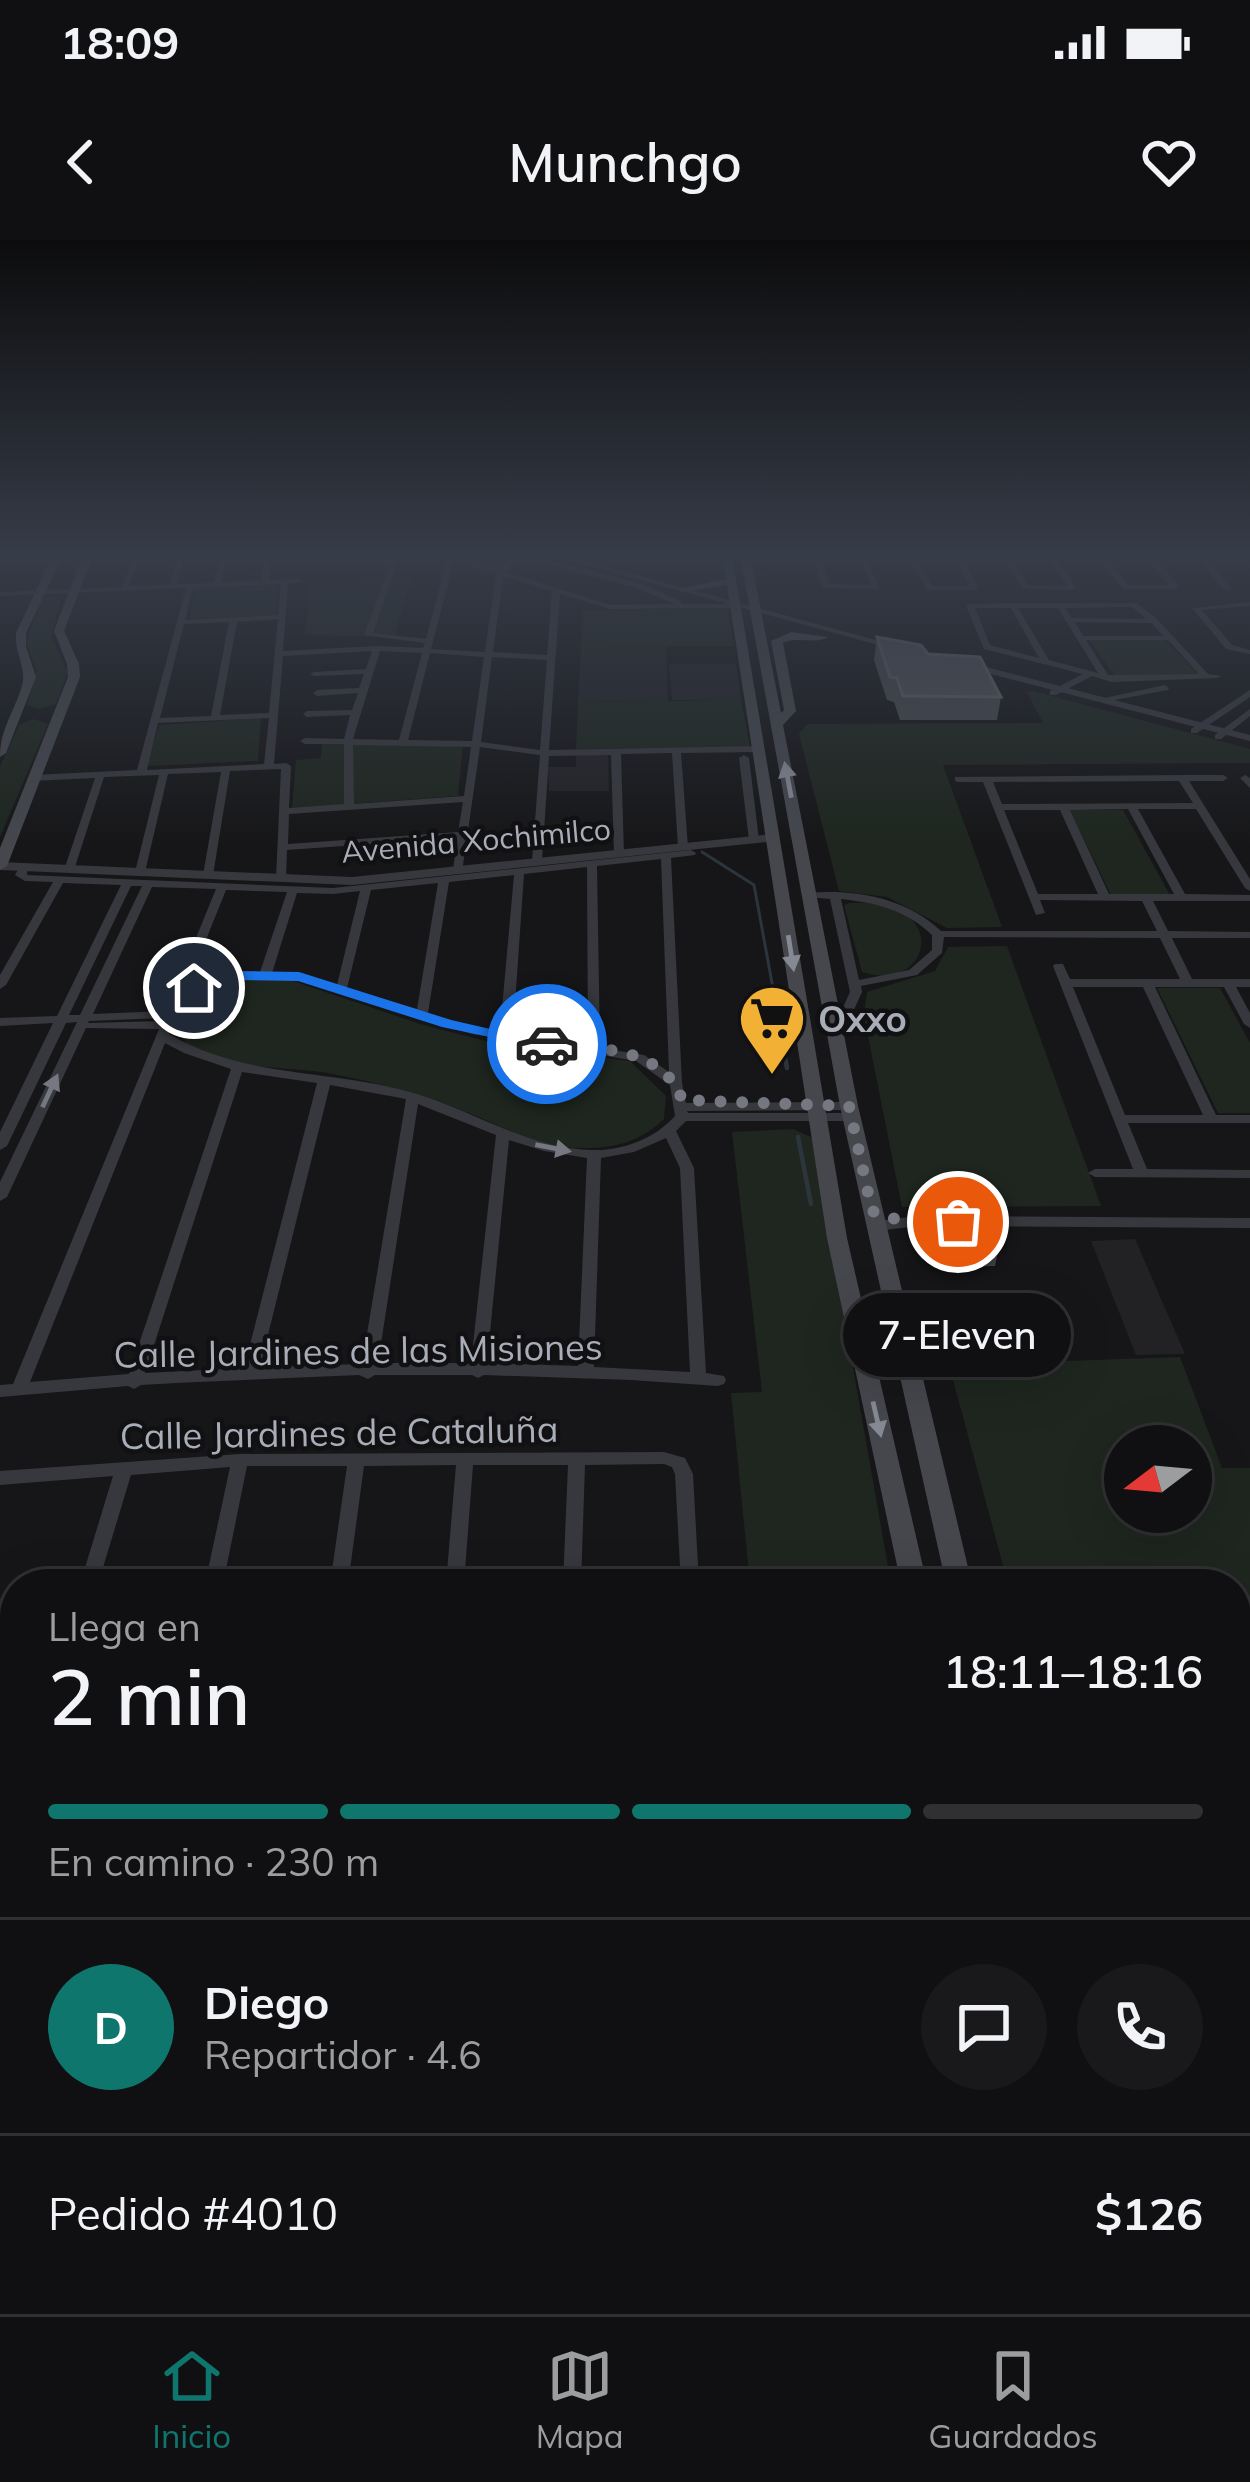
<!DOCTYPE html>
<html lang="es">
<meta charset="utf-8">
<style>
body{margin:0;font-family:Mulish,sans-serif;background:#19191b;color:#f1f3f6;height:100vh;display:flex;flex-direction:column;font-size:45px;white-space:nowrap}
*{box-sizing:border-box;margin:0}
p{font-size:39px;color:#9c9d9f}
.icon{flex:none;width:66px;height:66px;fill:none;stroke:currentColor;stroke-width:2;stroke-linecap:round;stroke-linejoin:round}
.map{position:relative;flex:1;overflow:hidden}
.side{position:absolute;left:0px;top:1329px;width:1251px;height:747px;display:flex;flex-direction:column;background:#101012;border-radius:48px 48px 0 0;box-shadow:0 12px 48px #0002,0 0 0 3px #303032}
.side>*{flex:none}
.needle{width:78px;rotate:254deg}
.controls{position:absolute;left:1104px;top:1185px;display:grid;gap:24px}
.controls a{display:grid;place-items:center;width:108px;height:108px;border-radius:50%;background:#101012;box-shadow:0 12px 48px #0002,0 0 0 3px #303032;font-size:60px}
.pin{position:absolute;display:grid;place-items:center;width:102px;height:102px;color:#fff;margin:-51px;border:6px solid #fff;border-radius:50%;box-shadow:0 3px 12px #0007}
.courier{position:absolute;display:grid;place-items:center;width:120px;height:120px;margin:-60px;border:9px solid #1a73e8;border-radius:50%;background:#fff;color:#222;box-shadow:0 3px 15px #0007}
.bubble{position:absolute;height:84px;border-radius:42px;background:#101012;box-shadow:0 12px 48px #0002,0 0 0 3px #303032;font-size:39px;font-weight:600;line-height:84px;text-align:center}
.headline em{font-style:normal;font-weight:600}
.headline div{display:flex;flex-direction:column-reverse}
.headline{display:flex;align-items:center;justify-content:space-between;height:204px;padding:0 48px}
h1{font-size:78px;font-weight:600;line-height:90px}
.bar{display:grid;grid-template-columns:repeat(4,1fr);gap:18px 12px;align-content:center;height:144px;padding:0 48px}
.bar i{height:15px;border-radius:9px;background:#303032}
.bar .selected{background:#0f766e}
.bar p{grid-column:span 4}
.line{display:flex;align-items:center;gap:30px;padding:0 48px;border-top:3px solid #303032}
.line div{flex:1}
.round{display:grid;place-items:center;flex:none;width:126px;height:126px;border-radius:63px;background:#19191b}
.status{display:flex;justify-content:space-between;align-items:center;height:84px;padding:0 60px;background:#101012;direction:ltr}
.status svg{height:33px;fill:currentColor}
header{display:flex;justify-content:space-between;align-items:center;height:156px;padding:0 48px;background:#101012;font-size:54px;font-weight:600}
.dock{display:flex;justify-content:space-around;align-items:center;height:168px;border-top:3px solid #303032;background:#101012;font-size:33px;color:#9c9d9f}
.dock a{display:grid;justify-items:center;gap:6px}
.dock .selected{color:#0f766e}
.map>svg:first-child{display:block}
</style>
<div class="status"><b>18:09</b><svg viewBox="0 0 49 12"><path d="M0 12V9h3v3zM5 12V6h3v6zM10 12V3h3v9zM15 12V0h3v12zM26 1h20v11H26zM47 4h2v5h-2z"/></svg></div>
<header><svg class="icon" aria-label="back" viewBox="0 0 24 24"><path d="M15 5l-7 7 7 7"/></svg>Munchgo<svg class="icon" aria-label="heart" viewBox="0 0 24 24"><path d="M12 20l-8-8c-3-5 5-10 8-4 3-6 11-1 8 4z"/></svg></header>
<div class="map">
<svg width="1250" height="2074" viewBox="0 0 1250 2074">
<rect width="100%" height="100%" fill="#161618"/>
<!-- built -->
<g fill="#222225">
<path d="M666,406L668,461L578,462L581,407Z"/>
<path d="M669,424H736L741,460H672Z"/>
<path d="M576,515H608L609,551H549L548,527H576Z"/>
<path d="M1135,999L1185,1114L1136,1115L1091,1001Z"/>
<path d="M1250,1698V2074H1210L1207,2061H1236V1699Z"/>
</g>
<!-- green -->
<g fill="#1e261f" fill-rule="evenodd">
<path d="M413,336L394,397L305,395L310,344Z"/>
<path d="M265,344L277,346L276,375L190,379L194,348Z"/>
<path d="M49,356L61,359L51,397L68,432L56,464L39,469L27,465L37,430L26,402L41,360Z"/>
<path d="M727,368L734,406L581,407L583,370Z"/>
<path d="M1089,400H1165L1198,434L1115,436Z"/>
<path d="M1033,451L1250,509V523L943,525L1002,687L947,688L887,657L839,651L799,494L807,484L1043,483L1027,452Z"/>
<path d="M741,460L750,507L576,509L578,462Z"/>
<path d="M261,478L258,521L147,526L159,485Z"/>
<path d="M34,479L48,484L0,597V527L19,485Z"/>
<path d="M322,502L463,505L458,556L292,568L296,520L321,518Z"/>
<path d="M1070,570H1123L1170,655H1111Z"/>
<path d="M850,663C953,656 933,755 862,732L844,665Z"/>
<path d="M1007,706L1101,966L902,967L864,776L867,752L935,731L948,707Z"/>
<path d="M247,737L287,739L420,784L501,805L630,821L666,856L664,879C640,902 613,909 580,908C537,907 504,887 466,872C423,855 378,843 333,834C283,824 199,835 171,784C181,751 216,742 247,737Z"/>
<path d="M1157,748H1220L1250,803V873H1218Z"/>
<path d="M793,889L813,898L891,1344H750L731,1153L762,1152L732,892Z"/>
<path d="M1180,1117L1222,1228H1250V1588H1236V1344H1008L949,1125ZM1125,1206H1191V1272H1125Z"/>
<path d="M0,1942L15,1948V2061H630L657,2074H0Z"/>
<path d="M819,2061H989L991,2074H820Z"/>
</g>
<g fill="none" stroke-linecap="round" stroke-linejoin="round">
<!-- stream-far2 -->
<path stroke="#2c353c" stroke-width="3" d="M702,612L754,645L775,759"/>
<!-- stream-far1 -->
<g stroke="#2c353c" stroke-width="4.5">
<path d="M774,756L787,828"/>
<path d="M798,897L811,964"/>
</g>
<!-- stream -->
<g stroke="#2c353c" stroke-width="8">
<path d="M0,2041L15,2047"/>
<path d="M42,2061L60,2074"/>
</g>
<!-- minor -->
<g fill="#37383d" fill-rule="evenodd">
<path d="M1,315H8L0,326Z"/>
<path d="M134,315H141L129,346L170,344L177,315H184L177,344L214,343L220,315H227L221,342L262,340L264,315H271L269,340L300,339L304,341L288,344L283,411L377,406L423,408L425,403L364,395L389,327L361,315H371L391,322L393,315H400L373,393L426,399L447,319L439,315H450L499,330L513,315H528L639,343L681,361V364H738L735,368L610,369L560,354L549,510L759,506L764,509L759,512L681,513L688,607L683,610L678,607L672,513L621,514L624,614L619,617L614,614L611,515L549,516L542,621L537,624L532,621L540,515L480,507L462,632L453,630L457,598L287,610L286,638L281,641L276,638L281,529L230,531L213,635L208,638L203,635L221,532L168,534L145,632L140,635L135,632L159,535L104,537L74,630L65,632L64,630L95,538L32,541L27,538L32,535L137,530L186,348L0,356V352L122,347ZM519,317L633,347L675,364L611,365L505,332ZM454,321L496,334L485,412L431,409ZM503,336L552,351L547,415L493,412ZM281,344L278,375L185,380L193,348ZM278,379L269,473L220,475L237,382ZM229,382L211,476L160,478L184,384ZM372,411L366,429L314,432L310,434L314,436L364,434L359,448L317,450L313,453L317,456L358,453L352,470L307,471L303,474L307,477L350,475L344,499L305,498L300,501L305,504H344V564L289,568L291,526L286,523L274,524L283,416ZM380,411L422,413L399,500L353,499ZM430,413L484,417L472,501L408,500ZM492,417L547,420L540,510L481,502ZM269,478L264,524L147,530L158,483ZM353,505L471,507L464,556L354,564ZM463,562L458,592L288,604L289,574Z"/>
<path d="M743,315L896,319L1002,315H1167L1154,317L1179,347L1175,349H1123L1099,319H1058L1076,348L1072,350L1023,349L1005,321L965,322L978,348L974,350H927L912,323L868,322L880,349L826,348L822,346L814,320ZM1146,317L1169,345H1128L1106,318ZM821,320L861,322L872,345L829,344ZM1012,320H1051L1067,346L1028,345ZM958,322L969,346H932L918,323Z"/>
<path d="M1195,315H1202L1230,346V350H1224Z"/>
<path d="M1245,315H1250V319Z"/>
<path d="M1250,362V366L1202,370L1232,405L1250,410V414L1226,409L1192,368Z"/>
<path d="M1013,363H1137L1157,379L1208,434L1221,436L1217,438L1112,442L1092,436L1056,455H1050V451L1083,434L984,409L966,366L970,364ZM1132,367L1146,379L1072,378L1065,368ZM975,368H1011L1039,418L990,405ZM1018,368H1058L1098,433L1049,420ZM1075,382L1152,383L1163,396H1083ZM1086,400H1168L1199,434L1108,435Z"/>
<path d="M1165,445L1169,448L1168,450L1104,462L1100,459Z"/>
<path d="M1250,450V457L1197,493H1191V489Z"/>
<path d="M1250,469V476L1221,499H1215V495Z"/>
<path d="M744,515L749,518L759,600L754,603L749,600L739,518Z"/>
<path d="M1182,535H1223L1228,538L1223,541H1189L1250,639V651L1245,648L1196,569H1138L1185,654L1250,655V661H1153L1168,691L1250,692V698H1172L1192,739H1250V747H1236L1250,773V788L1244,784L1224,747H1155L1216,875H1250V883H1128L1147,929L1250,930V938L1095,937L1088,933L1095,929H1133L1053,726L1055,724H1063L1070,739H1180L1160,698L944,697L942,713L917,735L861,746L862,752L842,796L840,799H832L830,796L850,752L830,659L807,657V653C854,649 905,657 941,691H1157L1142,661L1040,660L1045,673L1036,675L983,542H958L955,541V537ZM1179,541L1193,563L1002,564L993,542ZM1128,569L1174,654H1109L1070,570ZM1004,570H1060L1098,654H1038ZM841,659C877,663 906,670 932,695V710L909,730L859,740ZM1073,747H1143L1203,875H1125Z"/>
<path d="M1245,535L1250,538V548L1240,538Z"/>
<path d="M691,610L696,613L695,615L671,618L682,843L686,863L849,862L856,866L849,870L687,871L688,873H851L858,877L851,881H686L676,891L694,928L706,1133L724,1136L726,1140L724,1144L718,1146L631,1140L484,1135L478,1138L472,1135H375L368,1139L359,1135L176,1143L141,1145L134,1149L128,1146L0,1157V1145L13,1144L159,789L86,788L7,957L0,961V942L77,782L66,783L7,906L0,910V892L53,783L0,786V778L57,776L121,645L63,643L6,745L0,749V735L53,642L25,641L15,635L20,626H28L27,635L333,648ZM661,619L669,832L644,815L600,808L597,626ZM587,627L588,806L513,793L524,634ZM514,635L500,791L474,787L428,773L449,642ZM438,643L417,769L347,748L371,650ZM131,646H142L80,775H69ZM152,647L216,649L166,771L93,774ZM226,650L287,652L260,732H236L187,747ZM360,651L337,745L299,734L272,733L297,653L333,654ZM237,739L298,740L472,794L500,798L506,802L511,800L636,821L670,845L675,876C654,899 623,911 592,910C529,908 475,872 417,854C333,828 248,840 169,794L184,756ZM163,778L162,781L88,783L89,781ZM165,803L184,813L231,829L129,1134L30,1142ZM242,832L317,843L244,1128L145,1133ZM330,845L406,859L362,1124L260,1127ZM418,864L496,895L471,1123H378ZM666,898L680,928L690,1132L594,1127L601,918L634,912ZM509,900L544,911L587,918L578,1126L487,1123Z"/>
<path d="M919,976L1250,978V988L919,986L876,991L869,986L876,981Z"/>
<path d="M664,1212L685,1218L693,1234L699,1344H681L675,1234L672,1227L664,1224L585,1225L581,1344H563L568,1225H473L464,1344H446L456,1225L364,1226L348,1344H330L347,1226H247L223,1344H205L230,1227L131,1235L98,1344H80L113,1236L0,1245V1231L240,1214Z"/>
<path d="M15,1587V1631L8,1651L0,1655V1610L7,1590Z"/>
<path d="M0,1891L15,1895V1919L0,1915Z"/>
<path d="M677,2061C695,2061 716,2055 724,2074C706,2074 685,2074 677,2061Z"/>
</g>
<!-- tertiary -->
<g fill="#37383d" fill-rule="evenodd">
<path d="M549,315H564L901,407L893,409Z"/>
<path d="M963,421L1250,495V501L960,426L958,424Z"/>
<path d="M773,594L779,598L777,601L352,645L0,630V622L352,637Z"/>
</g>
<!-- secondary -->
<g fill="#45474d" fill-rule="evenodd">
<path d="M53,315H63L26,393V407L36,437L6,513L0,517C0,486 17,469 23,441C25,426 14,409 16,393Z"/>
<path d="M83,315H93L64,391L79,424L80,437L7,626L0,630V608L68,437L67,424L54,391Z"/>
<path d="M722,315H732L847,998L927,1344H901L827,998L727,345L683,352L678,349L726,339Z"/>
<path d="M740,315H750L781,473L784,470L771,401L791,392L828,397C815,405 797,396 783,403L796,471L783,485L858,866L972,1344H946L840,866Z"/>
<path d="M1042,2061H1078L1082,2074H1044Z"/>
<path d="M1103,2061H1139L1143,2074H1105Z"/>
</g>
</g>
<!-- wall -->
<g fill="#47494d">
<path d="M877,397L928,414L1001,457L997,480H900L894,462L887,460L874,420Z"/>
<path d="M950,970L1000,1002L995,1026L954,1027L946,993Z"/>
</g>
<!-- building -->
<g fill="#525359" stroke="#5f6168" stroke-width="3">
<path d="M877,397L921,405L928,414L980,417L1001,457L903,456L897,438L890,437Z"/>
<path d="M950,970H992L1000,1002L958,1004Z"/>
</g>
<!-- one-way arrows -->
<defs><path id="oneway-solid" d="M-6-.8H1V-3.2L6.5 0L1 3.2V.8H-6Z" transform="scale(3)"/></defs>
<g fill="#858993">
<use href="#oneway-solid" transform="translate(788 540) rotate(-101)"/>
<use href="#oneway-solid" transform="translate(791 713) rotate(81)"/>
<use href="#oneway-solid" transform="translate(877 1179) rotate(77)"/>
</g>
<g fill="#757881">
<use href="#oneway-solid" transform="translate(50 851) rotate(-65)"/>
<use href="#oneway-solid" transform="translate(553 908) rotate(11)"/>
</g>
<!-- sky -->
<linearGradient id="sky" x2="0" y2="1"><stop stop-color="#0c0c0d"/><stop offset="0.52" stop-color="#363c48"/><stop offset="1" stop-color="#363c48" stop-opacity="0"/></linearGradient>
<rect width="1250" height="606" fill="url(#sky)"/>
<!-- route -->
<path fill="#1a73e8" d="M236,731L299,732L451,780L555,804L547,809L442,787L298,741L237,740L194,753L186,748Z"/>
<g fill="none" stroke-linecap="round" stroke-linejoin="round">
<!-- done -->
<path stroke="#757880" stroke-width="12" stroke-dasharray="0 21.6" d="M547,804C594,808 664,806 682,860L849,866L872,971L904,982H958"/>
</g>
<!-- icons -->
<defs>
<symbol id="supermarket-pin" viewBox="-11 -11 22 30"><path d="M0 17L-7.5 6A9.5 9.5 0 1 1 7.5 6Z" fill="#f2b134" stroke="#111113"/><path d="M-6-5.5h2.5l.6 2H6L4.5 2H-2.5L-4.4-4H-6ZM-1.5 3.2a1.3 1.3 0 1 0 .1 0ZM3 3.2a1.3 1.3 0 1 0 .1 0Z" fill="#111"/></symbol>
</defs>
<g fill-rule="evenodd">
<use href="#supermarket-pin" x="734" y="740" width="76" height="104"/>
</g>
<g text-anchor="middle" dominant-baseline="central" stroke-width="9" stroke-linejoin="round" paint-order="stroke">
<!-- far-street labels -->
<g font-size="30" fill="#a8adb8" stroke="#111113">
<text transform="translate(476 600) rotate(-5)">Avenida Xochimilco</text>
</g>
<!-- poi labels -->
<g font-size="36" font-weight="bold" fill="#a8adb8" stroke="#111113" text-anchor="start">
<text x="818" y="778">Oxxo</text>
</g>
<!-- street labels -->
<g font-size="36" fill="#a8adb8" stroke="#111113">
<text transform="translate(358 1110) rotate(-1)">Calle Jardines de las Misiones</text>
<text transform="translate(339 1192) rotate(-1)">Calle Jardines de Cataluña</text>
</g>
</g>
</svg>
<div class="controls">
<a><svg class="needle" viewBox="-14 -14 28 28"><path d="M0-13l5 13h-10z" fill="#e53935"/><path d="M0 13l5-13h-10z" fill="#9c9d9f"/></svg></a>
</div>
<div class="pin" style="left:958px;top:982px;background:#ea580c"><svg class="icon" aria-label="bag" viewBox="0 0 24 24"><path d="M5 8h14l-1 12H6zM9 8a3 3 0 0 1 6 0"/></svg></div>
<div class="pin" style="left:194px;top:748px;background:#1f2937"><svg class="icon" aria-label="home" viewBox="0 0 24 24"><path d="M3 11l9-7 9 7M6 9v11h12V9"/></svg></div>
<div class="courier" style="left:547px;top:804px"><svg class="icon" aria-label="car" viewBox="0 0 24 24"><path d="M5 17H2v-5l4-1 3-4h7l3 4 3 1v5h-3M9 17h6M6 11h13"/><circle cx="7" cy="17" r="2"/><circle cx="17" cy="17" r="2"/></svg></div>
<div class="bubble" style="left:843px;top:1053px;width:228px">7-Eleven</div>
<section class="side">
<div class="headline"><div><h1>2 min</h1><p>Llega en</p></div><em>18:11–18:16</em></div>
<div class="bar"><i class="selected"></i><i class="selected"></i><i class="selected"></i><i></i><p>En camino · 230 m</p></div>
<div class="line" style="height:216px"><b class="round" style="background:#0f766e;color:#fff">D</b><div><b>Diego</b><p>Repartidor · 4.6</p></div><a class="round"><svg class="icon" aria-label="chat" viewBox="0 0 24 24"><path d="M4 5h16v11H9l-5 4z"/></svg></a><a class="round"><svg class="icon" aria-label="phone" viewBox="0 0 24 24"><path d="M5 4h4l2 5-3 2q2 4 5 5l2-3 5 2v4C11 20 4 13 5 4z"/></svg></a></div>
<div class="line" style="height:156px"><div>Pedido #4010</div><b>$126</b></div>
</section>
</div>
<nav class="dock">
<a class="selected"><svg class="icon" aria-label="home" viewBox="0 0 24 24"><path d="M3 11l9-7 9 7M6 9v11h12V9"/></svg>Inicio</a>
<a><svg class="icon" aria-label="map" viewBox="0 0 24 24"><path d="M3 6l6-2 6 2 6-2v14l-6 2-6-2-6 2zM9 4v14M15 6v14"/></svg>Mapa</a>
<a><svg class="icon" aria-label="saved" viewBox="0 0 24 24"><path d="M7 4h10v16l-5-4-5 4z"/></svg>Guardados</a>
</nav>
